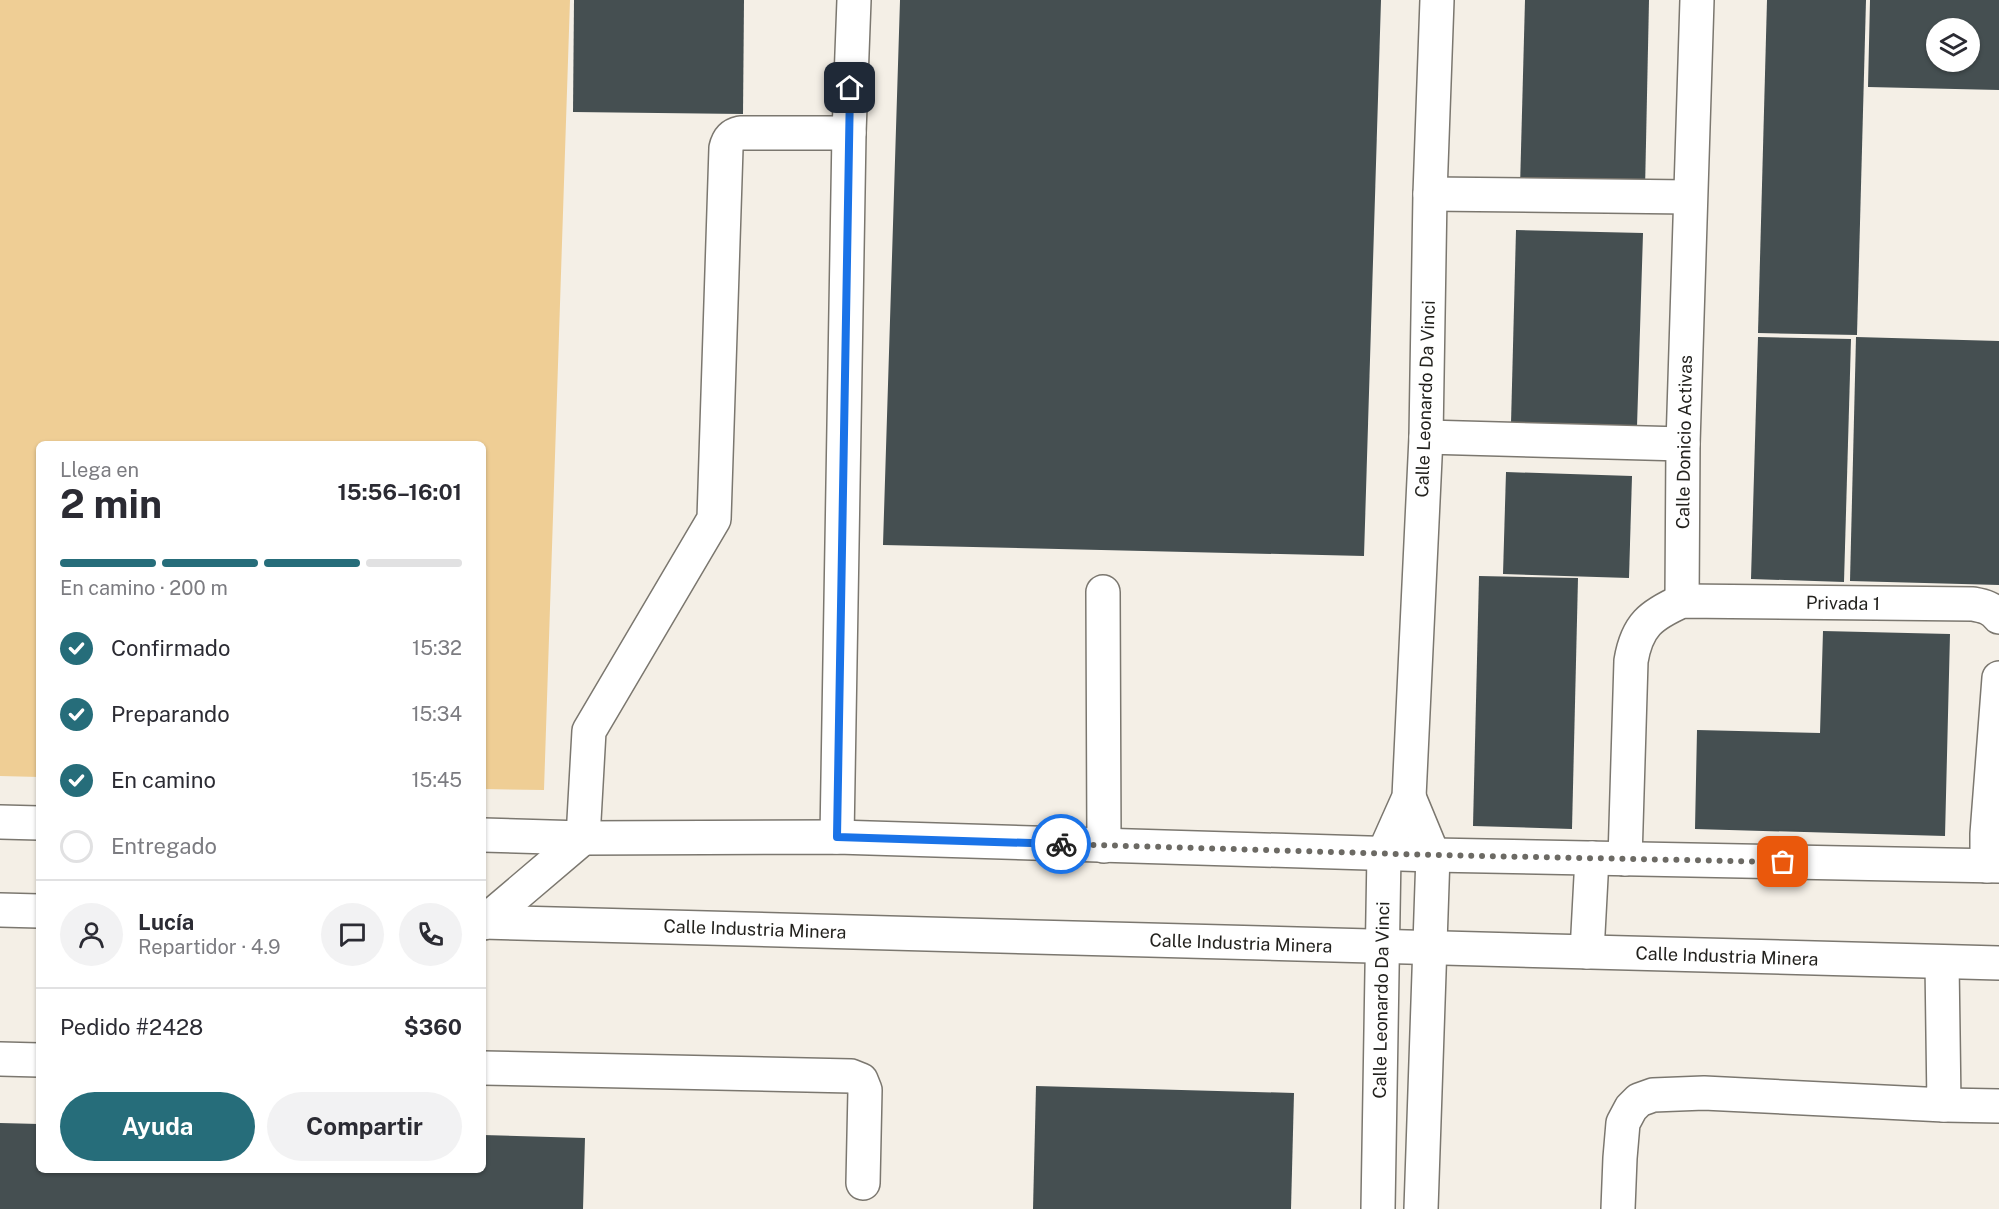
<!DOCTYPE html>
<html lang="es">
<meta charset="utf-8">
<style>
body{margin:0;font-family:"Public Sans",sans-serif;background:#f2f2f3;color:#2b2b33;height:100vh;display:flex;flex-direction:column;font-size:22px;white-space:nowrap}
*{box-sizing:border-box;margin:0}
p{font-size:20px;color:#7c7c81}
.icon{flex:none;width:33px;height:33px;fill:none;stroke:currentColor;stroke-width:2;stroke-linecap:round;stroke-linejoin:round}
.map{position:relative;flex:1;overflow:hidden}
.panel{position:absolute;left:36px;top:441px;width:450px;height:732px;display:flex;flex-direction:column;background:#fff;border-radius:9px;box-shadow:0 2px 4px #0004}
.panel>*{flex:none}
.fabs{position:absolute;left:1926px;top:18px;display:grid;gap:12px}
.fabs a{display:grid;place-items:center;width:54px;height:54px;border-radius:50%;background:#fff;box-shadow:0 2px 4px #0004;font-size:30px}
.pin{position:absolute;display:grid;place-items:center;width:51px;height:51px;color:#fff;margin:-26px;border-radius:12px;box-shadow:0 3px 9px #0006}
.courier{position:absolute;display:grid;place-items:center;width:60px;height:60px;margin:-30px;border:4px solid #1a73e8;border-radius:50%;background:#fff;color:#222;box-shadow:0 2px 8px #0007}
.headline em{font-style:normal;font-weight:700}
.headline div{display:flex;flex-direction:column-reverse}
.headline{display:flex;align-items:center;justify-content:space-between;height:102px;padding:0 24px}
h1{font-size:39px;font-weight:700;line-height:45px}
.bar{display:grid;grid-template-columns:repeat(4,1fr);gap:9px 6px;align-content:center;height:72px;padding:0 24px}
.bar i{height:8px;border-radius:4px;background:#e1e1e2}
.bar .current{background:#266d7a}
.bar p{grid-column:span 4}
.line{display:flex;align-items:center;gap:15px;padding:0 24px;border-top:2px solid #e1e1e2}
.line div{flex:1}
.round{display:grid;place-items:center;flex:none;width:63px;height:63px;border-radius:32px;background:#f2f2f3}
ol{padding:0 24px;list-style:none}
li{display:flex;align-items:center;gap:18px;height:66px}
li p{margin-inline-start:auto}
li .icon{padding:6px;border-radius:50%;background:#266d7a;color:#fff;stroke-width:4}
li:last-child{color:#7c7c81}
li i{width:33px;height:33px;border:3px solid #e1e1e2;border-radius:50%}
.button{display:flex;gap:12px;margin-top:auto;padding:12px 24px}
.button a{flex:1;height:69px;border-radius:36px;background:#266d7a;color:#fff;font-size:24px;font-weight:700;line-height:69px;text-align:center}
.button a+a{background:#f2f2f3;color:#2b2b33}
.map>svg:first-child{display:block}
</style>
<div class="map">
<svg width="1999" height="1209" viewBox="0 0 1999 1209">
<rect width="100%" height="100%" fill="#f4efe6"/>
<!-- green -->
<path fill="#efce95" d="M0,0H570L544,790L483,789V444H39V777L0,776Z"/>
<!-- building -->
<g fill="#454f51" fill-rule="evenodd">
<path d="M574,0H744L743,114L573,112Z"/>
<path d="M900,0H1381L1364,556L883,545Z"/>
<path d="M1525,0H1649L1645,190L1520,187Z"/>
<path d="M1767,0H1866L1857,335L1758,333Z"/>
<path d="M1870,0H1999V90L1868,87ZM1936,28H1970V62H1936Z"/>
<path d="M1516,230L1643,233L1637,427L1511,424Z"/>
<path d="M1758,337L1851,339L1844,582L1751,579Z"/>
<path d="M1856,337L1999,341V585L1850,581Z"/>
<path d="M1506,472L1632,476L1629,578L1503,574Z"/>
<path d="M1479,576L1578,578L1572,829L1473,826Z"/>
<path d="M1823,631L1950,634L1945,836L1695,829L1697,730L1820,733Z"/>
<path d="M1036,1086L1294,1093L1291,1209H1033Z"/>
<path d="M0,1123L39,1124V1170H483V1135L585,1138L583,1209H0Z"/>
</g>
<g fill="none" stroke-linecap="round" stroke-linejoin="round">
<defs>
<g id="minor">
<path d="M1430,194L1689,197"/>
<path d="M1426,437L1683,444"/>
<path d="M1103,592L1104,846"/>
<path d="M1682,601L1683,444L1697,0"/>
<path d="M837,837L849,133L854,0"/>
<path d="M1625,859L1631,661C1637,625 1651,615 1682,601L1973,604C1984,606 1992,608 1999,617"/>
<path d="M1987,866V834L1999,678"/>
<path d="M483,923L583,838L589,731L714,519L726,148C728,139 731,135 740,133H849"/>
<path d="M0,1059L39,1060"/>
<path d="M483,1068L851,1076L861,1080L865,1090L863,1183"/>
<path d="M1944,1105L1999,1106"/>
<path d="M1618,1209L1620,1158L1623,1123L1631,1108L1639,1100L1653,1095L1704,1093L1944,1105L1942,962"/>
</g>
<g id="major">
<path d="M1409,797L1433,855L1421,1209"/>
<path d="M0,822L39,823"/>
<path d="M483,835L583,838L837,837L1433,855L1999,866"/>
<path d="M0,910L39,911"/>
<path d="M483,922L1999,963"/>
<path d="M1587,952L1592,858"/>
<path d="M1378,1209L1384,853L1409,797L1426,437L1430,194L1437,0"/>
</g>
</defs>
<!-- minor casing -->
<use href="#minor" stroke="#7b776f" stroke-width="36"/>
<!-- major casing -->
<use href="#major" stroke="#7b776f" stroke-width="36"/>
<!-- minor -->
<use href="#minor" stroke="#fff" stroke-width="33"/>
<!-- major -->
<use href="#major" stroke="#fff" stroke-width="33"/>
</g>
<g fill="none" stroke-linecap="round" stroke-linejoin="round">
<!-- done -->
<path stroke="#6c6a64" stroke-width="6" stroke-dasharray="0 10.8" d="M1061,844L1433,855L1783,862"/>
<!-- route -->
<path stroke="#1a73e8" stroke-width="8" d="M850,88L837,837L1061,844"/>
</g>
<g text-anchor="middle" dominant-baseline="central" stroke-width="6" stroke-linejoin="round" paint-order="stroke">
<!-- street labels -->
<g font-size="18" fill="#23221e" stroke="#fff">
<text transform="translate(1425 399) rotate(-88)">Calle Leonardo Da Vinci</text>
<text transform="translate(1684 442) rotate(-89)">Calle Donicio Activas</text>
<text transform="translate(1843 603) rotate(1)">Privada 1</text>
<text transform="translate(755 929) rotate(2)">Calle Industria Minera</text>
<text transform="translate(1241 943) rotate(2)">Calle Industria Minera</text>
<text transform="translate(1727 956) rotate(2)">Calle Industria Minera</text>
<text transform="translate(1381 1000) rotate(-89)">Calle Leonardo Da Vinci</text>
</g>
</g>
</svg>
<div class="fabs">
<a><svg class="icon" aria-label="layers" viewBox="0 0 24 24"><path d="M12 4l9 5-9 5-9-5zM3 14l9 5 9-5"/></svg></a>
</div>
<div class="pin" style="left:1783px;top:862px;background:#ea580c"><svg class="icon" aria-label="bag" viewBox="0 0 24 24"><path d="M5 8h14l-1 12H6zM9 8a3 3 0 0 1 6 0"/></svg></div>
<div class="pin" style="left:850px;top:88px;background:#1f2937"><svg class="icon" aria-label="home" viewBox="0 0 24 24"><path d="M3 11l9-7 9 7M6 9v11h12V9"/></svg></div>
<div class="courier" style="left:1061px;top:844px"><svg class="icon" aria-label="bike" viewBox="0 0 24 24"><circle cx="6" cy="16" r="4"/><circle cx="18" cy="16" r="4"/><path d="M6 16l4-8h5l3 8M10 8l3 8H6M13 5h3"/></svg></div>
<section class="panel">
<div class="headline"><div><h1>2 min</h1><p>Llega en</p></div><em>15:56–16:01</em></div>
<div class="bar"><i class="current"></i><i class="current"></i><i class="current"></i><i></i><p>En camino · 200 m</p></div>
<ol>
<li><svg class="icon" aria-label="check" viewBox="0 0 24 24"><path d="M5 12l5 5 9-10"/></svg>Confirmado<p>15:32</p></li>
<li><svg class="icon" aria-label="check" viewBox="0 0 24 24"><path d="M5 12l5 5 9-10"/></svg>Preparando<p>15:34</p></li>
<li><svg class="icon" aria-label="check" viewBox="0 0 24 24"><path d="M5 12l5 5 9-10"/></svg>En camino<p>15:45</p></li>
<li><i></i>Entregado</li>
</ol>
<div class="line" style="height:108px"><a class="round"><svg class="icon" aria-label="person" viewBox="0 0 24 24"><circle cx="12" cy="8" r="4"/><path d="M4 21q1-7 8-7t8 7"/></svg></a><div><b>Lucía</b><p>Repartidor · 4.9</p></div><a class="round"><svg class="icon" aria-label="chat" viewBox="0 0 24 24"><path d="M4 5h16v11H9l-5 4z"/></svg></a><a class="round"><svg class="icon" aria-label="phone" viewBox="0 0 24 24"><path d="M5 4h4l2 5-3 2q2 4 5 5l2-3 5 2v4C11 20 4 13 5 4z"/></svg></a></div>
<div class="line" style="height:78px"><div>Pedido #2428</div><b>$360</b></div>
<div class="button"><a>Ayuda</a><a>Compartir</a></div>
</section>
</div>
